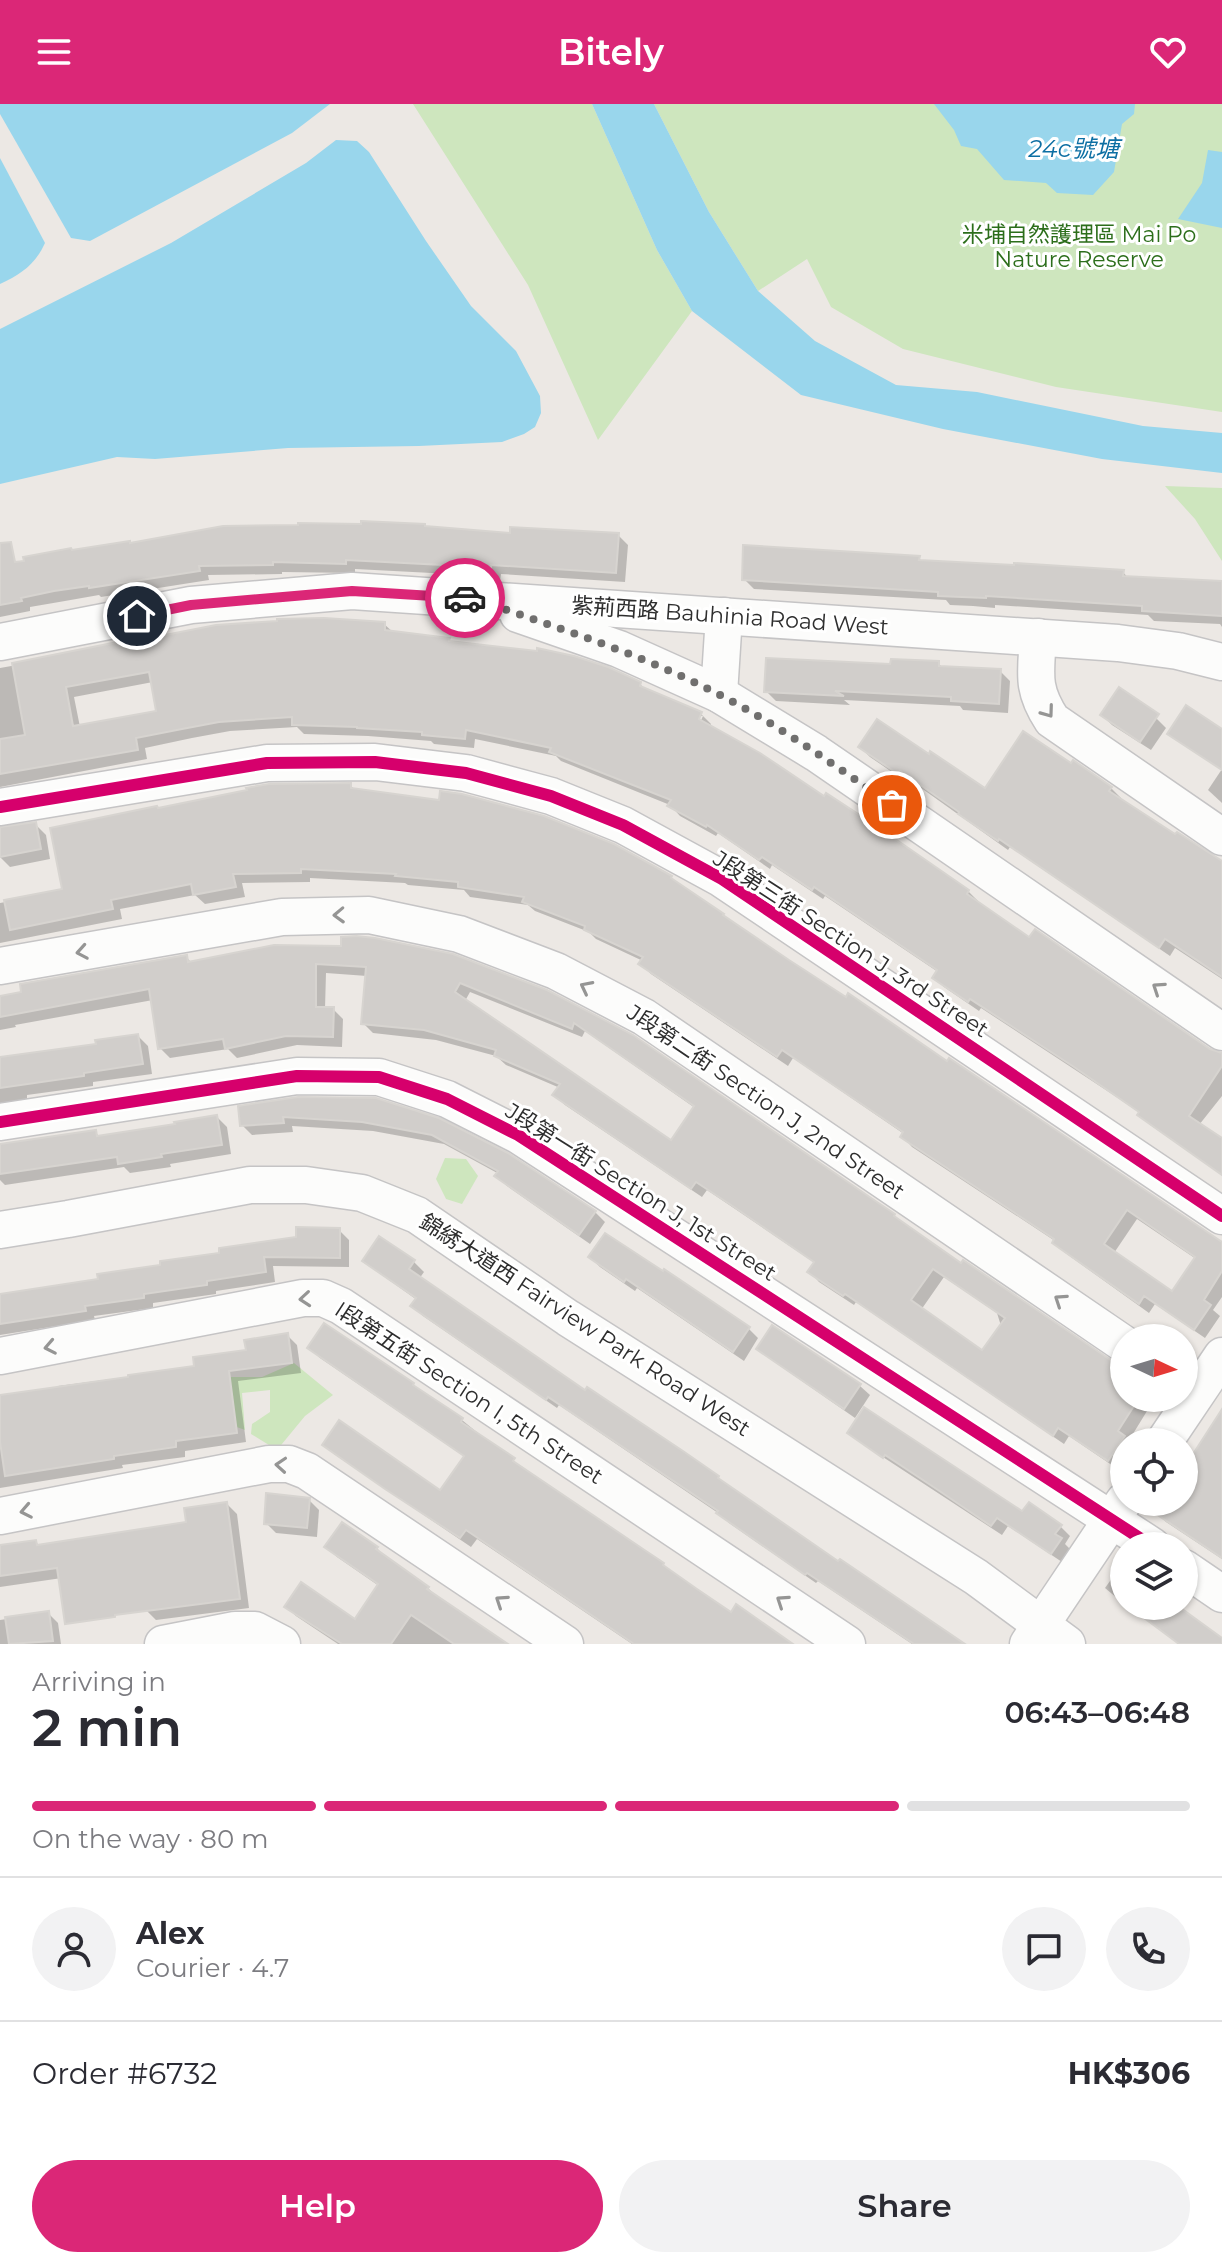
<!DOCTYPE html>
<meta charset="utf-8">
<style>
body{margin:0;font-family:Montserrat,"Noto Sans TC",sans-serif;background:#f2f2f3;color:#2b2b33;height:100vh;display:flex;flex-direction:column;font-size:30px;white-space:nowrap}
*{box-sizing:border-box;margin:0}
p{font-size:26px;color:#7c7c81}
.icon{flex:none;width:44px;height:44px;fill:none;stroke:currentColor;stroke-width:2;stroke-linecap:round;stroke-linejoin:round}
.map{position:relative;height:1540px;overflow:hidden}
.side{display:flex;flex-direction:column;background:#fff;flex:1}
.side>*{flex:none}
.needle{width:52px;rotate:94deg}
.tools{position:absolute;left:1110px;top:1220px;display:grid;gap:16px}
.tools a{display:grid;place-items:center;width:88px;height:88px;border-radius:50%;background:#fff;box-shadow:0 2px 6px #0004;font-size:40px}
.pin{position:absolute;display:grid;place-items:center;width:68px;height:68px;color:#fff;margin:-34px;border:4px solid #fff;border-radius:50%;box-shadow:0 2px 8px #0007}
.courier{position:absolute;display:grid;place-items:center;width:80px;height:80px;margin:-40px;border:6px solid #db2777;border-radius:50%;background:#fff;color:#222;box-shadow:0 2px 10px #0007}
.summary em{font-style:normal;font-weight:600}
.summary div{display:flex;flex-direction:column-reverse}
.summary{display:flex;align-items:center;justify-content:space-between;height:136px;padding:0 32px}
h1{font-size:52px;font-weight:600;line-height:60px}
.bar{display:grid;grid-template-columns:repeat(4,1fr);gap:12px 8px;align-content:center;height:96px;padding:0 32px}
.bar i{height:10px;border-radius:6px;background:#e1e1e2}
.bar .current{background:#db2777}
.bar p{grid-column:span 4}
.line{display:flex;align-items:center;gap:20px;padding:0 32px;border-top:2px solid #e1e1e2}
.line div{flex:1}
.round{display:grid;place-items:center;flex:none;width:84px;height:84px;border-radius:42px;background:#f2f2f3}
.cta{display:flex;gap:16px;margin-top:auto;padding:16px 32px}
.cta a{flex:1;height:92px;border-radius:48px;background:#db2777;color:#fff;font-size:32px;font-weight:600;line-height:92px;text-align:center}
.cta a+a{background:#f2f2f3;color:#2b2b33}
header{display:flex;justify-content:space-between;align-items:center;height:104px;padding:0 32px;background:#db2777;color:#fff;font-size:36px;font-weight:600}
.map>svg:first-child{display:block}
</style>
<header><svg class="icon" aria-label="menu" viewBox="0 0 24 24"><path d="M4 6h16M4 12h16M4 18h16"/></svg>Bitely<svg class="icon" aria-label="heart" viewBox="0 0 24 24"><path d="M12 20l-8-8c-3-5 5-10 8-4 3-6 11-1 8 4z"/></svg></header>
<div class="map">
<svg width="1222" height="1540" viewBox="0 0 1222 1540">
<rect width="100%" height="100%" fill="#ece8e4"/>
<!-- green -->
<g fill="#cee6be">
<path d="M413,0H592L657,146L692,207L598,336L528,181Z"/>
<path d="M654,0H1222V308L1056,283L903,245L831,203L807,155L758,187L709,108Z"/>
<path d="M1165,382L1222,384V457L1195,415Z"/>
<path d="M445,1054L466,1055L478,1072L462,1100L446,1095L436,1075Z"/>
<path d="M294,1259L333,1291L305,1312L277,1346L251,1330L252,1320L270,1308V1286L242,1289L245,1326L231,1321V1273H262Z"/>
</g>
<!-- water -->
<g fill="#99d6ec">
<path d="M0,0H330L292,29L90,137L71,134L0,10Z"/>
<path d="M592,0H654L709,108L758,187L815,237L896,281L977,288L1143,322L1222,329V369L1102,355L943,325L801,291L692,207L657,146Z"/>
<path d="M934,0H1135L1134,10L1122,20L1114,68L1093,91L1057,89L1046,79L1004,76L977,45L961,42L954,26Z"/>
<path d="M336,36L357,37L369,48L426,137L471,202L516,247L540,292L541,309L535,323L524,330L502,338L419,342L288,344L155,355L117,353L0,380V225L171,139L306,59Z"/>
<path d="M1208,46L1222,48V124L1178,115L1202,79Z"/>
<path d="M0,54L45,139C35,161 21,170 0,180Z"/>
</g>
<!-- shadow -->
<g fill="#0003" fill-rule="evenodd">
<path d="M511,431H618L628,441L625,478L501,470L500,477L455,473L451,470L355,465V469L282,468V470L208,471L209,476L101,493L99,491L65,497L30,503V507L0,513V463L73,448L131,441Z"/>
<path d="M919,454L923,459L1123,468L1129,475L1222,486V523L1220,520L1154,517L1148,511L995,501V504L973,502L950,501L946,496L754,485L744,475Z"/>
<path d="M384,520L394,529L449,536L452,539L640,580L647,587L701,610L703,612H698L697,625L703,612L711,620L710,623L968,787L978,797L977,799L1030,836L1209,947L1222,951V992L1199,1021L1222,1037V1071L1149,1020L1140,1009L1118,994L981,904L979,907L944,883L934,873L938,868L825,792L823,795L772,761L770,765L718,729L716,732L680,712L670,701L561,657L556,652L475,635L474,644L434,640L431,637L368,632L304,630L297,623L230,627L192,634L145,644L147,655L0,683V564L79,550ZM153,578L159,609L80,623L74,593Z"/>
<path d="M938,559L943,564L1000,567L1010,577L1008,609L963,606L960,602L844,596L850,601L776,597L766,587L892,562Z"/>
<path d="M1102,611L1156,614L1166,624L1151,646L1112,621Z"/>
<path d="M860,643L986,686L1111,684L1121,694L1119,696L1222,760V875L1175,844L1170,852L1010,743L1008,746L910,676L908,679L870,653Z"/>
<path d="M1222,665V699L1208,686Z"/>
<path d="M350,681L356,687L671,773L679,782L730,819L1222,1140V1193L1213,1206L1220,1212L1205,1234L1155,1200L1149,1209L1064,1148L1055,1137L912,1043L903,1033L904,1030L793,954L788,962L651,870L641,860L643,857L596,835L589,828L535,807L528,801L470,793L464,786L408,781L405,779L310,774V778L242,779L245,793L205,800L195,791L120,805L122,815L0,839V799L64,787L158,706ZM1137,1115L1196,1155L1173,1189L1114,1149Z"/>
<path d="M35,720L46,731L50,755L10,763L0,753V725Z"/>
<path d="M274,843L547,888L903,1121L962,1162L1124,1265V1294H1155L1128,1338H1124V1358L1119,1366L1069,1332L1064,1340L856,1198L854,1201L819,1178L810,1168L815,1159L747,1113L707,1086L702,1093L565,1001L555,991L560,984L506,961L496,952L436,936L373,929L363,919L367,872L326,869L325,905H333L343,915L342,943L297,941L237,954L228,945L170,954L160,944L153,896L15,921L16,923L0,926V894L186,853L192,859ZM470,888L582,933L585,927L695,1004L671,1039L465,897ZM944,1173L997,1209L1001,1222L982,1249L921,1206Z"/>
<path d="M138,932L148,942L152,970L93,978V982L27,991V995L0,1000V953L13,951L16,953L98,941Z"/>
<path d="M375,996L595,1108L605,1118L590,1140L507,1082L497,1072L499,1070L444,1040L373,1027L292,1022L293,1028L252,1031L242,1021L241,1004Z"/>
<path d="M217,1013L227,1023L231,1050L170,1060L171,1063L130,1069L124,1063L5,1081L0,1076V1042L95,1028L101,1034Z"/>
<path d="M339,1126L349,1136V1163L273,1162L275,1178L216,1187V1190L153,1199V1204L94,1212L95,1216L0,1231V1192L115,1176Z"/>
<path d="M380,1135L414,1158L424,1168L419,1175L585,1288L718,1374L727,1383L961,1540H912L818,1477L816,1479L729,1419L718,1409L559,1301L557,1304L423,1212L413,1202L417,1196L375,1166L365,1157Z"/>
<path d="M590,1153L748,1224L758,1234L744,1257L637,1184L635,1187L600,1163Z"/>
<path d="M287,1231L297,1241L301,1269L238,1277L246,1338L185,1347V1353L122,1361L123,1364L0,1384V1293L59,1285L58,1282L196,1264L248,1247Z"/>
<path d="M310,1244L462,1316L523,1366L645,1448L672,1470L732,1511L791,1540H632L477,1435L471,1443L334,1350L324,1340L441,1389L465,1353L320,1254Z"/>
<path d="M759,1244L860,1282L870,1291L855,1314L769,1254Z"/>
<path d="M1222,1327V1455L1166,1418L1156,1408L1163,1398H1184V1367Z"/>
<path d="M850,1328L1023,1410L1060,1422L1070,1432L1065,1440L1071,1446L1062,1458L1008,1422L1002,1431L860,1338Z"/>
<path d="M309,1396L319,1406L317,1433L276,1429L266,1419Z"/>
<path d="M227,1400L237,1410L249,1504L156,1516L146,1506L62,1474L0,1483V1443L36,1438L40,1443L188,1420Z"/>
<path d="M327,1443L377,1444L386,1455L428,1484L438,1494L505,1540H338L296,1512L286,1502L355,1517L379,1482L337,1453Z"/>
<path d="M1120,1463L1124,1466V1500L1105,1484Z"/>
<path d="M48,1509L58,1519L61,1540H0V1516Z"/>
</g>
<!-- building -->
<g fill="#d1cecb" stroke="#d7d4d0" stroke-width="2" fill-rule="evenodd">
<path d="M361,417L425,420V422L510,429V423L619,429L616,469L491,461V468L442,464L443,461L346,456V460L273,458V461L199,462L200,467L89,484V482L54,487L21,494L22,497L0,501V439L11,438L15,458L24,457L23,453L71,444L72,446L130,437V439L223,422L298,421V419L361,420Z"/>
<path d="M743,441L920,452L919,456L1014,461V459L1062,462L1124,466L1123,472L1222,477V512L1142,507V502L986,492V494L938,492V488L742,476Z"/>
<path d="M324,514L385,518V526L450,534L449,537L537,547V544L574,552L608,563L641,578L640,582L702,608L699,615L760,649L824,692L826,689L878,723L969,786L967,790L1029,833L1035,825L1210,945L1222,949V962L1189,1012L1222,1034V1071L1137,1011L1139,1008L1074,963L970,895L968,898L932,874L937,866L814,783L812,786L762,753L759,756L707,721L706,723L667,702L671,696L549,648L551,644L466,626L465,635L422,631V628L357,624V623L292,621V613L219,618L182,625L136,634L138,646L0,670V635L25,631L12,559L118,538L119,540L216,521L277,517V515ZM149,568L156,607L73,622L66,583Z"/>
<path d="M766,554L890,560L891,555L939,557V562L1001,565L999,600L951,597V593L835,587L844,592L764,588Z"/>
<path d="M1119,583L1159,610L1140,638L1100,611Z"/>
<path d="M1186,601L1222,625V666L1167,630Z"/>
<path d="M877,615L929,650L930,647L985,684L1023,627L1071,659L1073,656L1112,683L1109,687L1175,730L1177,728L1222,757V873L1165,835L1159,844L999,735L998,737L958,710L959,708L900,667L898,670L858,643Z"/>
<path d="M351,679V684L439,696L440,687L462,690L544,712L614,740L672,772L671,774L724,810L723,811L789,856L846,893L848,889L947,957L949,954L1222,1138V1167L1204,1196L1211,1201L1194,1226L1144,1192L1139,1200L1052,1139L1054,1135L900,1033L903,1028L820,972L782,946L777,953L638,860L643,853L584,826L585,822L522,798L524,793L458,783V778L395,772L396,770L301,765V769L233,770L236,783L193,791L191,780L111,796L113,805L10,826L4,796L62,785L50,724L157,702L158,704L247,686L246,684L269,680ZM1127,1106L1195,1153L1172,1187L1104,1140Z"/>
<path d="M36,718L41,745L0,753V723Z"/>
<path d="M356,832L375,834L453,850L547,886L633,931L877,1098L895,1110L894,1112L961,1159L963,1156L1124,1265V1294H1139L1118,1327L1125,1332L1108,1357L1058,1324L1053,1332L845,1190L843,1192L807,1168L814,1158L734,1103L696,1078L691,1085L552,991L560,980L494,952L496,946L424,926L361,920L366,863L316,860V903H334L333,933L286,932L225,945L223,935L158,945L149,885L0,913V892L21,888L20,880L187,851L188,858L274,841L341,842V833ZM460,879L572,925L574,919L694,1002L671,1036L455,888ZM933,1165L1005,1214L982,1246L911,1196Z"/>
<path d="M138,930L143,960L84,969V972L0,984V953L96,940L95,936Z"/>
<path d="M298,993L376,994L439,1014L508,1049L596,1107L579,1131L494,1072L498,1067L432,1031L362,1018L283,1013L284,1019L240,1022L238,1002Z"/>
<path d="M217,1011L222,1041L161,1050L162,1053L118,1060L117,1053L0,1070V1040L96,1026L97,1032L175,1020L174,1018Z"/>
<path d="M296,1123L340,1124V1154L264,1153L266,1168L207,1177V1181L144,1190V1194L85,1202L86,1207L0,1220V1190L98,1175L97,1170L160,1161V1157L219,1149V1144L296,1133Z"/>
<path d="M605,1129L663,1167L664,1165L750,1223L733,1248L626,1175L624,1178L588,1153Z"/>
<path d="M379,1132L415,1156L409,1165L585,1286L587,1283L683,1347L719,1372L718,1374L838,1457L840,1455L965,1540H914L807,1469L805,1471L716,1409L718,1407L548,1293L546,1296L410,1202L416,1194L362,1157Z"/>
<path d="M324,1219L414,1279L413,1281L463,1314L461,1318L515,1354L513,1357L646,1447L664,1459L663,1461L697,1485L731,1508L736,1500L793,1540H634L466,1426L460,1434L385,1385L322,1341L339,1316L440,1386L464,1352L307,1244Z"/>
<path d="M772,1221L861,1280L844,1305L756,1245Z"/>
<path d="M288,1229L292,1259L229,1267L237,1329L176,1337V1343L114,1352V1355L5,1372L0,1338V1291L128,1273V1271L194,1262L193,1253L246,1246L244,1236Z"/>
<path d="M864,1303L1022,1407L1029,1398L1062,1421L1055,1430L1062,1434L1051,1450L997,1414L991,1422L938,1386L885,1351L883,1354L847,1329Z"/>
<path d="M1222,1305V1454L1144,1402L1145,1398H1184V1364Z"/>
<path d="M266,1389L310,1394L307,1424L264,1420Z"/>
<path d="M227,1398L240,1495L115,1511V1513L65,1520L57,1464L0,1472V1441L36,1436L37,1441L186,1418L184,1404Z"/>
<path d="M342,1418L378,1443L376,1445L429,1483L427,1485L508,1540H454L411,1511L391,1540H342L284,1503L301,1478L355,1515L356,1513L378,1480L324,1443Z"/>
<path d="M1128,1502H1178L1222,1534V1540H1179Z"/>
<path d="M49,1507L53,1537L9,1540L5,1513Z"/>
</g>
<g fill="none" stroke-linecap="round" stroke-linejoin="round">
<defs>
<g id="minor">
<path d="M518,510L619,545L719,590L816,649L1222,928"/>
<path d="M1038,533C1036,569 1031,584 1052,616L1222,733"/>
<path d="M0,538L191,501L352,487L1118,539L1178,547L1222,558"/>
<path d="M719,590L724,512"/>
<path d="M0,703L267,659L375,658L466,669L551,692L623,721L722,775L1222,1112"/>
<path d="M0,862L282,813L369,811L459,830L556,867L644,913L1124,1240"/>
<path d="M0,1018L297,972L379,973L447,995L518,1031L1152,1442"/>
<path d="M0,1126L68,1115L250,1081H306L362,1089L417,1111L568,1214L976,1473L1067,1540"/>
<path d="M0,1252L303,1194H323L341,1202L847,1540"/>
<path d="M1164,1338L1222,1252"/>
<path d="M0,1412L269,1360H289L307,1367L565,1540"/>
<path d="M1184,1464L1222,1490"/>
<path d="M163,1540L235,1526H255L282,1540"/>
<path d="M1028,1540L1124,1397"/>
</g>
</defs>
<!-- minor casing -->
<use href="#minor" stroke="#c5c4c5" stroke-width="39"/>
<!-- minor -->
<use href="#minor" stroke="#fcfcfb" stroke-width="36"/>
<defs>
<g id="cycleway">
<path d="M0,703L267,659L375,658L466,669L551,692L623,721L722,775L1222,1112"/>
<path d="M0,1018L297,972L379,973L447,995L518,1031L1152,1442"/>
</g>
</defs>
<!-- cycleway casing -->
<use href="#cycleway" stroke="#fff" stroke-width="17"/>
<!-- cycleway -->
<use href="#cycleway" stroke="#d6006c" stroke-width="12"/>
</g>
<!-- one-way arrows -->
<defs><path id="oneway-chevron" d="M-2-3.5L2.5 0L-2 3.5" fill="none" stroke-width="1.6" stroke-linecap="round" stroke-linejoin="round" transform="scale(2)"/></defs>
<g stroke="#959594">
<use href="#oneway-chevron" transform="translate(1048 608) rotate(54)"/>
<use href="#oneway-chevron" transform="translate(339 811) rotate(178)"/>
<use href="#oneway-chevron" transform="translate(82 848) rotate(170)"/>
<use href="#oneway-chevron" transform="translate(586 883) rotate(-153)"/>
<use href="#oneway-chevron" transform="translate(1158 884) rotate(-146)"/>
<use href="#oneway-chevron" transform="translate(305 1195) rotate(175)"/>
<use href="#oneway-chevron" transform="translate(1060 1196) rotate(-146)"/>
<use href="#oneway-chevron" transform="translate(50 1243) rotate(169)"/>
<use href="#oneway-chevron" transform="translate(281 1361) rotate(-176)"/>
<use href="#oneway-chevron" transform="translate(26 1407) rotate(169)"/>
<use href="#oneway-chevron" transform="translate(501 1497) rotate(-146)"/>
<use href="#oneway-chevron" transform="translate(782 1497) rotate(-146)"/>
</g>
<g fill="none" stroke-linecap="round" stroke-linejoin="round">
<!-- done -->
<path stroke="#706f6e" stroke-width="8" stroke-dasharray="0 14.4" d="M465,494L476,495C557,524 639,549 716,589C778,620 835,662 892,701"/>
<!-- route -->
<path stroke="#db2777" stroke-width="10" d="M137,512L191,501L352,487L465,494"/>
</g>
<g text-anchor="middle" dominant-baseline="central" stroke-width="6" stroke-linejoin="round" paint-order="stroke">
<!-- park labels -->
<g font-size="22" fill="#2c6e1b" stroke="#fff">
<text x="1079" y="130">米埔自然護理區 Mai Po<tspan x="1079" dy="25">Nature Reserve</tspan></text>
</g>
<!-- street labels -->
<g font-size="22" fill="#2e2e2e" stroke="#fff">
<text transform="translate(730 512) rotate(4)">紫荊西路 Bauhinia Road West</text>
<text transform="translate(851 840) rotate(33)">J段第三街 Section J, 3rd Street</text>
<text transform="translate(766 998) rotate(34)">J段第二街 Section J, 2nd Street</text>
<text transform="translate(641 1088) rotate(32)">J段第一街 Section J, 1st Street</text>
<text transform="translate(585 1221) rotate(33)">錦綉大道西 Fairview Park Road West</text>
<text transform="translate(469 1289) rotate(33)">I段第五街 Section I, 5th Street</text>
</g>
<!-- water labels -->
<g font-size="24" font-style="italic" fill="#0d6fa3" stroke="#fff">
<text x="1074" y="44">24c號塘</text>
</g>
</g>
</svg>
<div class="tools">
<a><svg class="needle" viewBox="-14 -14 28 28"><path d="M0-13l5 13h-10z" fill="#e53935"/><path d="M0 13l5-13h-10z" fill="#7c7c81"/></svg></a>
<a><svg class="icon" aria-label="locate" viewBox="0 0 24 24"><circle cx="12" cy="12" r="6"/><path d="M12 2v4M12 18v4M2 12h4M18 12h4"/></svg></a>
<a><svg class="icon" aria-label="layers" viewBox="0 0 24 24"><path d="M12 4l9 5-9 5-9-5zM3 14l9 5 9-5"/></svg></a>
</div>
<div class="pin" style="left:892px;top:701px;background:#ea580c"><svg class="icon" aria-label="bag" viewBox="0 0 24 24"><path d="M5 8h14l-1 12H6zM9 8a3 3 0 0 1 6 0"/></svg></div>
<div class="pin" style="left:137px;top:512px;background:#1f2937"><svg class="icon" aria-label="home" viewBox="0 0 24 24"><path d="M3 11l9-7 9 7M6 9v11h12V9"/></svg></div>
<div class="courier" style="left:465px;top:494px"><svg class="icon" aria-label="car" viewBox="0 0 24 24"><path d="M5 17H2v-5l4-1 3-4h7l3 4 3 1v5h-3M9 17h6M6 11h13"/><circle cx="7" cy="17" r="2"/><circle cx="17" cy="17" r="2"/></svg></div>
</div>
<section class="side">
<div class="summary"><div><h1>2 min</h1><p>Arriving in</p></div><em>06:43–06:48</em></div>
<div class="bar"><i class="current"></i><i class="current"></i><i class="current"></i><i></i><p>On the way · 80 m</p></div>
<div class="line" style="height:144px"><a class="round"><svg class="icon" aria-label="person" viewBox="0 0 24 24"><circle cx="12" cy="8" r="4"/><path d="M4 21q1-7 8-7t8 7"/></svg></a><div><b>Alex</b><p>Courier · 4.7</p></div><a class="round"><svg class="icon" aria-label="chat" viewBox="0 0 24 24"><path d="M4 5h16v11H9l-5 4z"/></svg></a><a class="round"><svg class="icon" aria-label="phone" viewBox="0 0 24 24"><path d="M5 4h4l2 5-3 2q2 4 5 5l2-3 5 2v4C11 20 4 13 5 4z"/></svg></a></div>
<div class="line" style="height:104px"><div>Order #6732</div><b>HK$306</b></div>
<div class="cta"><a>Help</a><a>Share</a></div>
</section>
